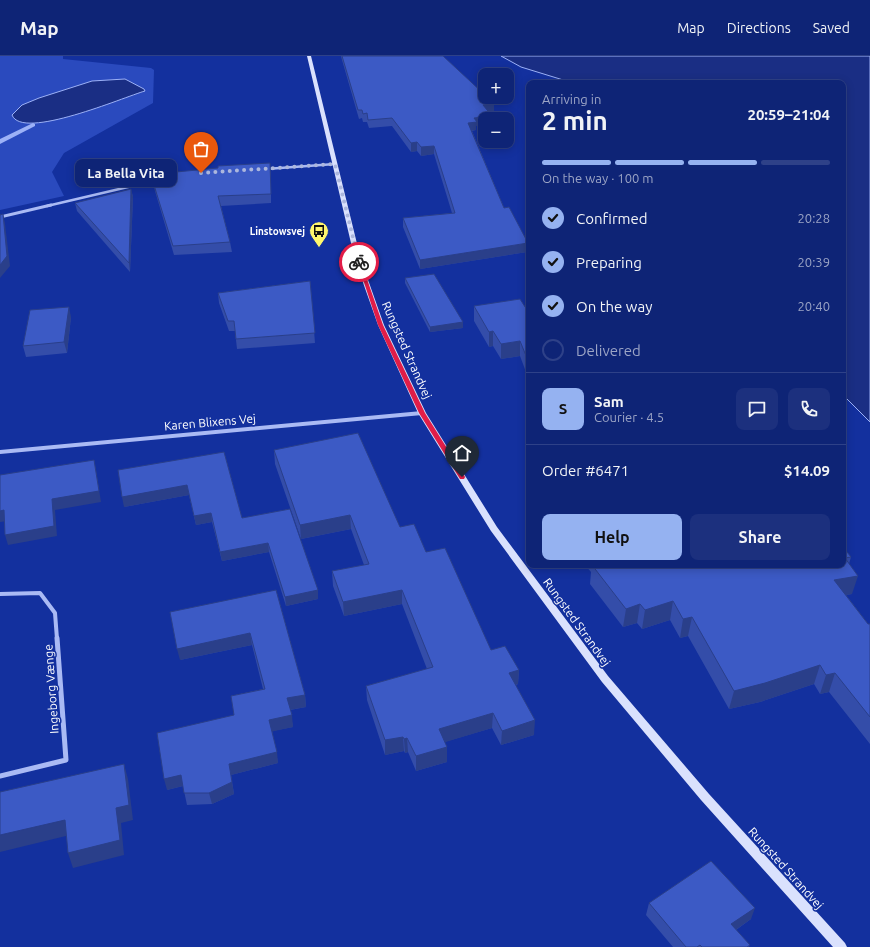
<!DOCTYPE html>
<meta charset="utf-8">
<style>
body{margin:0;font-family:Ubuntu,sans-serif;background:#1c307e;color:#f1f3f6;height:100vh;display:flex;flex-direction:column;font-size:15px;white-space:nowrap}
*{box-sizing:border-box;margin:0}
p{font-size:13px;color:#9ba4c5}
.icon{flex:none;width:22px;height:22px;fill:none;stroke:currentColor;stroke-width:2;stroke-linecap:round;stroke-linejoin:round}
.map{position:relative;flex:1;overflow:hidden}
.side{position:absolute;left:526px;top:24px;width:320px;height:488px;display:flex;flex-direction:column;background:#0e2476;border-radius:8px;box-shadow:0 2px 10px #0003,0 0 0 1px #2e4188}
.side>*{flex:none}
.tools{position:absolute;left:478px;top:12px;display:grid;gap:8px}
.tools a{display:grid;place-items:center;width:36px;height:36px;border-radius:8px;background:#0e2476;box-shadow:0 2px 10px #0003,0 0 0 1px #2e4188;font-size:20px}
.pin{position:absolute;display:grid;place-items:center;width:34px;height:34px;color:#fff;margin:-41px -17px;border-radius:50% 50% 50% 0;rotate:-45deg;box-shadow:0 0 4px #0007}
.pin .icon{rotate:45deg}
.courier{position:absolute;display:grid;place-items:center;width:40px;height:40px;margin:-20px;border:3px solid #e11d48;border-radius:50%;background:#fff;color:#222;box-shadow:0 1px 5px #0007}
.bubble{position:absolute;height:28px;border-radius:8px;background:#0e2476;box-shadow:0 2px 10px #0003,0 0 0 1px #2e4188;font-size:13px;font-weight:600;line-height:28px;text-align:center}
.head em{font-style:normal;font-weight:600}
.head div{display:flex;flex-direction:column-reverse}
.head{display:flex;align-items:center;justify-content:space-between;height:68px;padding:0 16px}
h1{font-size:26px;font-weight:600;line-height:30px}
.bar{display:grid;grid-template-columns:repeat(4,1fr);gap:6px 4px;align-content:center;height:48px;padding:0 16px}
.bar i{height:5px;border-radius:3px;background:#2e4188}
.bar .selected{background:#95b2f1}
.bar p{grid-column:span 4}
.line{display:flex;align-items:center;gap:10px;padding:0 16px;border-top:1px solid #2e4188}
.line div{flex:1}
.round{display:grid;place-items:center;flex:none;width:42px;height:42px;border-radius:8px;background:#1c307e}
ol{padding:0 16px;list-style:none}
li{display:flex;align-items:center;gap:12px;height:44px}
li p{margin-inline-start:auto}
li .icon{padding:4px;border-radius:50%;background:#95b2f1;color:#111;stroke-width:4}
li:last-child{color:#9ba4c5}
li i{width:22px;height:22px;border:2px solid #2e4188;border-radius:50%}
.action{display:flex;gap:8px;margin-top:auto;padding:8px 16px}
.action a{flex:1;height:46px;border-radius:8px;background:#95b2f1;color:#111;font-size:16px;font-weight:600;line-height:46px;text-align:center}
.action a+a{background:#1c307e;color:#f1f3f6}
header{display:flex;align-items:center;gap:24px;box-sizing:border-box;height:56px;padding:0 20px;background:#0e2476;border-bottom:1px solid #2e4188}
header strong{font-size:19px}
nav{display:flex;gap:22px;margin-inline-start:auto;font-size:14px}
.map>svg:first-child{display:block}
</style>
<header>
<strong>Map</strong>
<nav><a>Map</a><a>Directions</a><a>Saved</a></nav>
</header>
<div class="map">
<svg width="870" height="891" viewBox="0 0 870 891">
<rect width="100%" height="100%" fill="#13309e"/>
<!-- green -->
<path fill="#2a4abe" d="M0,0H63V3L151,12L154,14L153,47L64,97L52,116L64,140L0,154Z"/>
<!-- water -->
<g fill="#1a2e84" stroke="#9cb1f7">
<path d="M501,0H870V366L843,339V27H573L521,11Z"/>
<path d="M125,23L144,33L145,35C124,41 22,85 12,59L22,49L39,42L92,25Z"/>
</g>
<g fill="none" stroke-linecap="round" stroke-linejoin="round">
<!-- stream -->
<path fill="#9cb1f7" fill-rule="evenodd" d="M33,67L35,68V70L0,88V83Z"/>
<!-- minor-far3 -->
<g stroke="#aabaf4" stroke-width="2.5">
<path d="M266,113L335,108"/>
<path d="M47,150L162,123"/>
</g>
<!-- minor-far2 -->
<path stroke="#aabaf4" stroke-width="3" d="M0,161L51,149"/>
<!-- minor-far1 -->
<g stroke="#aabaf4" stroke-width="4">
<path d="M0,396L422,357"/>
<path d="M0,538L40,537L55,557L57,583"/>
</g>
<!-- minor -->
<path stroke="#aabaf4" stroke-width="5" d="M0,720L66,704L57,582"/>
<!-- secondary -->
<path fill="#dae1fd" fill-rule="evenodd" d="M307,0H311L361,204L384,269L426,357L497,471L608,620L709,738L845,887L847,891H833L701,744L602,626L491,475L418,357L378,269L355,204Z"/>
</g>
<!-- wall -->
<g fill="#344da9">
<path d="M341,0H443L494,48V57H489L476,70V74L472,75L504,152L527,196L420,213L403,171V162L452,157L434,98L421,100L417,95L411,96L392,70L369,72L367,66H363L362,62L359,63L342,4Z"/>
<path d="M271,116V147L221,150L230,186L232,196L174,199L155,135L153,126L157,125L155,118Z"/>
<path d="M131,133L133,141L130,216L77,155L75,147Z"/>
<path d="M405,222L463,266V272L430,276L405,227Z"/>
<path d="M310,225L315,287L237,293L235,275H229L219,247L218,237Z"/>
<path d="M474,250L529,257V324L520,300L501,303L493,290L489,291L474,265Z"/>
<path d="M71,261L67,297L26,301L23,290Z"/>
<path d="M274,394L400,471L426,496L491,594L519,614L518,628L516,629L534,679L501,689L492,672L444,686L447,691V706L416,715L408,696L405,697L404,695L385,699L367,644L366,630L427,613L402,548L344,560L333,530L332,515L364,509L351,473L301,483L275,408Z"/>
<path d="M224,396L242,462L290,453L318,543L286,550L269,496L222,505L212,466L196,469L189,439L124,451Z"/>
<path d="M843,491L851,501L849,508L852,538L846,539L868,568H870V688L829,636L820,638L814,628L760,646L729,653L688,580L680,582L670,564L642,573L637,567L623,571L590,528L591,516L585,509H843Z"/>
<path d="M276,534L305,639L306,651L290,654L293,671L272,675L278,707L231,719L234,738L212,748L187,749L183,730L167,734L234,659L231,640L263,633L252,589L180,604Z"/>
<path d="M649,847L751,863L736,874L749,891H673L646,859Z"/>
</g>
<!-- shaded-wall -->
<g fill="#2a3f8a">
<path d="M494,48V57L483,58V49Z"/>
<path d="M492,60V63H485V69L476,70V74L468,75V67L474,62Z"/>
<path d="M417,86V95L411,96V87Z"/>
<path d="M434,90V98L421,100V91Z"/>
<path d="M270,107L271,116V147V138Z"/>
<path d="M131,133L133,141L130,216L129,207Z"/>
<path d="M3,158L5,168L10,210L0,222V209Z"/>
<path d="M528,187L527,196L420,213V204Z"/>
<path d="M69,251L71,261L67,297L64,286Z"/>
<path d="M463,266V272L430,276V271Z"/>
<path d="M493,275V290L489,291V276Z"/>
<path d="M520,285V300L501,303V288Z"/>
<path d="M94,404L96,414L101,446L55,454L57,480L8,489L5,479L52,443Z"/>
<path d="M187,429L189,439L124,451L122,441Z"/>
<path d="M4,454L8,465L0,466V455Z"/>
<path d="M211,457L212,466L196,469L194,460Z"/>
<path d="M350,459L351,473L301,483L300,469Z"/>
<path d="M268,487L269,496L222,505L220,496Z"/>
<path d="M858,520L852,538L828,542L834,524Z"/>
<path d="M318,534V543L286,550L285,541Z"/>
<path d="M402,534V548L344,560L343,546Z"/>
<path d="M673,545L670,564L642,573L645,554Z"/>
<path d="M640,548L637,567L623,571L626,553Z"/>
<path d="M692,561L688,580L680,582L683,563Z"/>
<path d="M250,577L252,589L180,604L177,593Z"/>
<path d="M820,609L814,628L760,646L729,653L734,635Z"/>
<path d="M519,614L518,628L508,631L509,617Z"/>
<path d="M835,617L829,636L820,638L826,619Z"/>
<path d="M305,639L306,651L289,654L287,642Z"/>
<path d="M493,657L492,672L439,688V673Z"/>
<path d="M292,659L293,671L270,676L269,664Z"/>
<path d="M535,664L534,679L501,689L502,675Z"/>
<path d="M403,681L404,695L385,699V684Z"/>
<path d="M407,682L408,696L405,697L404,683Z"/>
<path d="M447,691V706L416,715V700Z"/>
<path d="M277,696L278,707L231,719L229,708Z"/>
<path d="M124,708L128,723L133,764L121,767L124,799L73,812L68,797Z"/>
<path d="M181,719L183,730L167,734L164,723Z"/>
<path d="M232,726L234,738L212,748L209,737Z"/>
<path d="M65,764L70,779L0,796V779Z"/>
<path d="M755,852L751,863L727,880L731,868Z"/>
</g>
<!-- building -->
<g fill="#3c5ac5" stroke="#2a3f8a">
<path d="M342,0H443L485,39V41H487L494,48L483,49L492,60L474,62L477,66L468,67L504,152L509,151L528,187L420,204L403,162L455,157L434,90L421,91L417,86L411,87L392,62L368,64L367,57L363,58L362,54H358Z"/>
<path d="M270,107L271,138L218,140L230,186L173,190L153,126L157,125L155,118L218,112V110Z"/>
<path d="M131,133L129,207L75,147Z"/>
<path d="M3,158L7,200L0,209V159Z"/>
<path d="M434,218L463,266L430,271L405,222Z"/>
<path d="M310,225L315,277L236,283L234,265H228L218,237Z"/>
<path d="M520,243L529,257V307L520,285L501,288L493,275L489,276L474,250Z"/>
<path d="M69,251L64,286L23,290L30,254Z"/>
<path d="M358,377L400,471L414,468L426,496L445,492L491,594L505,590L519,614L509,617L535,664L502,675L493,657L439,673L447,691L416,700L407,682L404,683L403,681L385,684L366,630L433,611L402,534L343,546L332,515L369,508L350,459L300,469L274,394Z"/>
<path d="M224,396L242,462L290,453L318,534L285,541L268,487L220,496L211,457L194,460L187,429L122,441L118,414Z"/>
<path d="M94,404L99,435L52,443L54,470L5,479L4,454L0,455V419Z"/>
<path d="M843,491L851,501L845,502L858,520L834,524L868,568H870V661L835,617L826,619L820,609L765,627L734,635L692,561L683,563L673,545L645,554L640,548L626,553L592,509H843Z"/>
<path d="M276,534L305,639L287,642L292,659L269,664L277,696L229,708L232,726L209,737H184L181,719L164,723L157,677L234,659L231,640L265,633L250,577L177,593L170,556Z"/>
<path d="M124,708L129,749L116,752L120,784L68,797L65,764L0,779V736Z"/>
<path d="M711,805L755,852L731,868L750,889L747,891H702L700,889L697,891H686L649,847Z"/>
</g>
<!-- route -->
<path fill="#e11d48" d="M357,205L361,206L383,269L425,357L465,421L464,423H460L419,357L378,269Z"/>
<g fill="none" stroke-linecap="round" stroke-linejoin="round">
<!-- done -->
<path stroke="#acb7dd" stroke-width="4" stroke-dasharray="0 7.2" d="M201,117L335,108L359,206"/>
</g>
<!-- icons -->
<defs>
<symbol id="bus-pin" viewBox="-11 -11 22 30"><path d="M0 17L-7.5 6A9.5 9.5 0 1 1 7.5 6Z" fill="#fff76d" stroke="#13309e"/><path d="M-5-6H5V4H4V6H2V4H-2V6H-4V4H-5ZM-3.5-4V0h7V-4ZM-3.5 1.2v1.5H-2V1.2ZM2 1.2v1.5H3.5V1.2Z" fill="#111"/></symbol>
</defs>
<g fill-rule="evenodd">
<use href="#bus-pin" x="308" y="164" width="22" height="30"/>
</g>
<g text-anchor="middle" dominant-baseline="central" stroke-width="3" stroke-linejoin="round" paint-order="stroke">
<!-- far-poi labels -->
<g font-size="10" font-weight="bold" fill="#fff" stroke="#13309e" text-anchor="end">
<text x="305" y="175">Linstowsvej</text>
</g>
<!-- street labels -->
<g font-size="12" fill="#fff" stroke="#13309e">
<text transform="translate(407 294) rotate(66)">Rungsted Strandvej</text>
<text transform="translate(210 366) rotate(-5)">Karen Blixens Vej</text>
<text transform="translate(577 566) rotate(54)">Rungsted Strandvej</text>
<text transform="translate(51 633) rotate(-94)">Ingeborg Vænge</text>
<text transform="translate(786 812) rotate(48)">Rungsted Strandvej</text>
</g>
</g>
</svg>
<div class="tools">
<a>+</a>
<a>−</a>
</div>
<div class="pin" style="left:201px;top:117px;background:#ea580c"><svg class="icon" aria-label="bag" viewBox="0 0 24 24"><path d="M5 8h14l-1 12H6zM9 8a3 3 0 0 1 6 0"/></svg></div>
<div class="pin" style="left:462px;top:421px;background:#1f2937"><svg class="icon" aria-label="home" viewBox="0 0 24 24"><path d="M3 11l9-7 9 7M6 9v11h12V9"/></svg></div>
<div class="courier" style="left:359px;top:206px"><svg class="icon" aria-label="bike" viewBox="0 0 24 24"><circle cx="6" cy="16" r="4"/><circle cx="18" cy="16" r="4"/><path d="M6 16l4-8h5l3 8M10 8l3 8H6M13 5h3"/></svg></div>
<div class="bubble" style="left:75px;top:103px;width:102px">La Bella Vita</div>
<section class="side">
<div class="head"><div><h1>2 min</h1><p>Arriving in</p></div><em>20:59–21:04</em></div>
<div class="bar"><i class="selected"></i><i class="selected"></i><i class="selected"></i><i></i><p>On the way · 100 m</p></div>
<ol>
<li><svg class="icon" aria-label="check" viewBox="0 0 24 24"><path d="M5 12l5 5 9-10"/></svg>Confirmed<p>20:28</p></li>
<li><svg class="icon" aria-label="check" viewBox="0 0 24 24"><path d="M5 12l5 5 9-10"/></svg>Preparing<p>20:39</p></li>
<li><svg class="icon" aria-label="check" viewBox="0 0 24 24"><path d="M5 12l5 5 9-10"/></svg>On the way<p>20:40</p></li>
<li><i></i>Delivered</li>
</ol>
<div class="line" style="height:72px"><b class="round" style="background:#95b2f1;color:#111">S</b><div><b>Sam</b><p>Courier · 4.5</p></div><a class="round"><svg class="icon" aria-label="chat" viewBox="0 0 24 24"><path d="M4 5h16v11H9l-5 4z"/></svg></a><a class="round"><svg class="icon" aria-label="phone" viewBox="0 0 24 24"><path d="M5 4h4l2 5-3 2q2 4 5 5l2-3 5 2v4C11 20 4 13 5 4z"/></svg></a></div>
<div class="line" style="height:52px"><div>Order #6471</div><b>$14.09</b></div>
<div class="action"><a>Help</a><a>Share</a></div>
</section>
</div>
